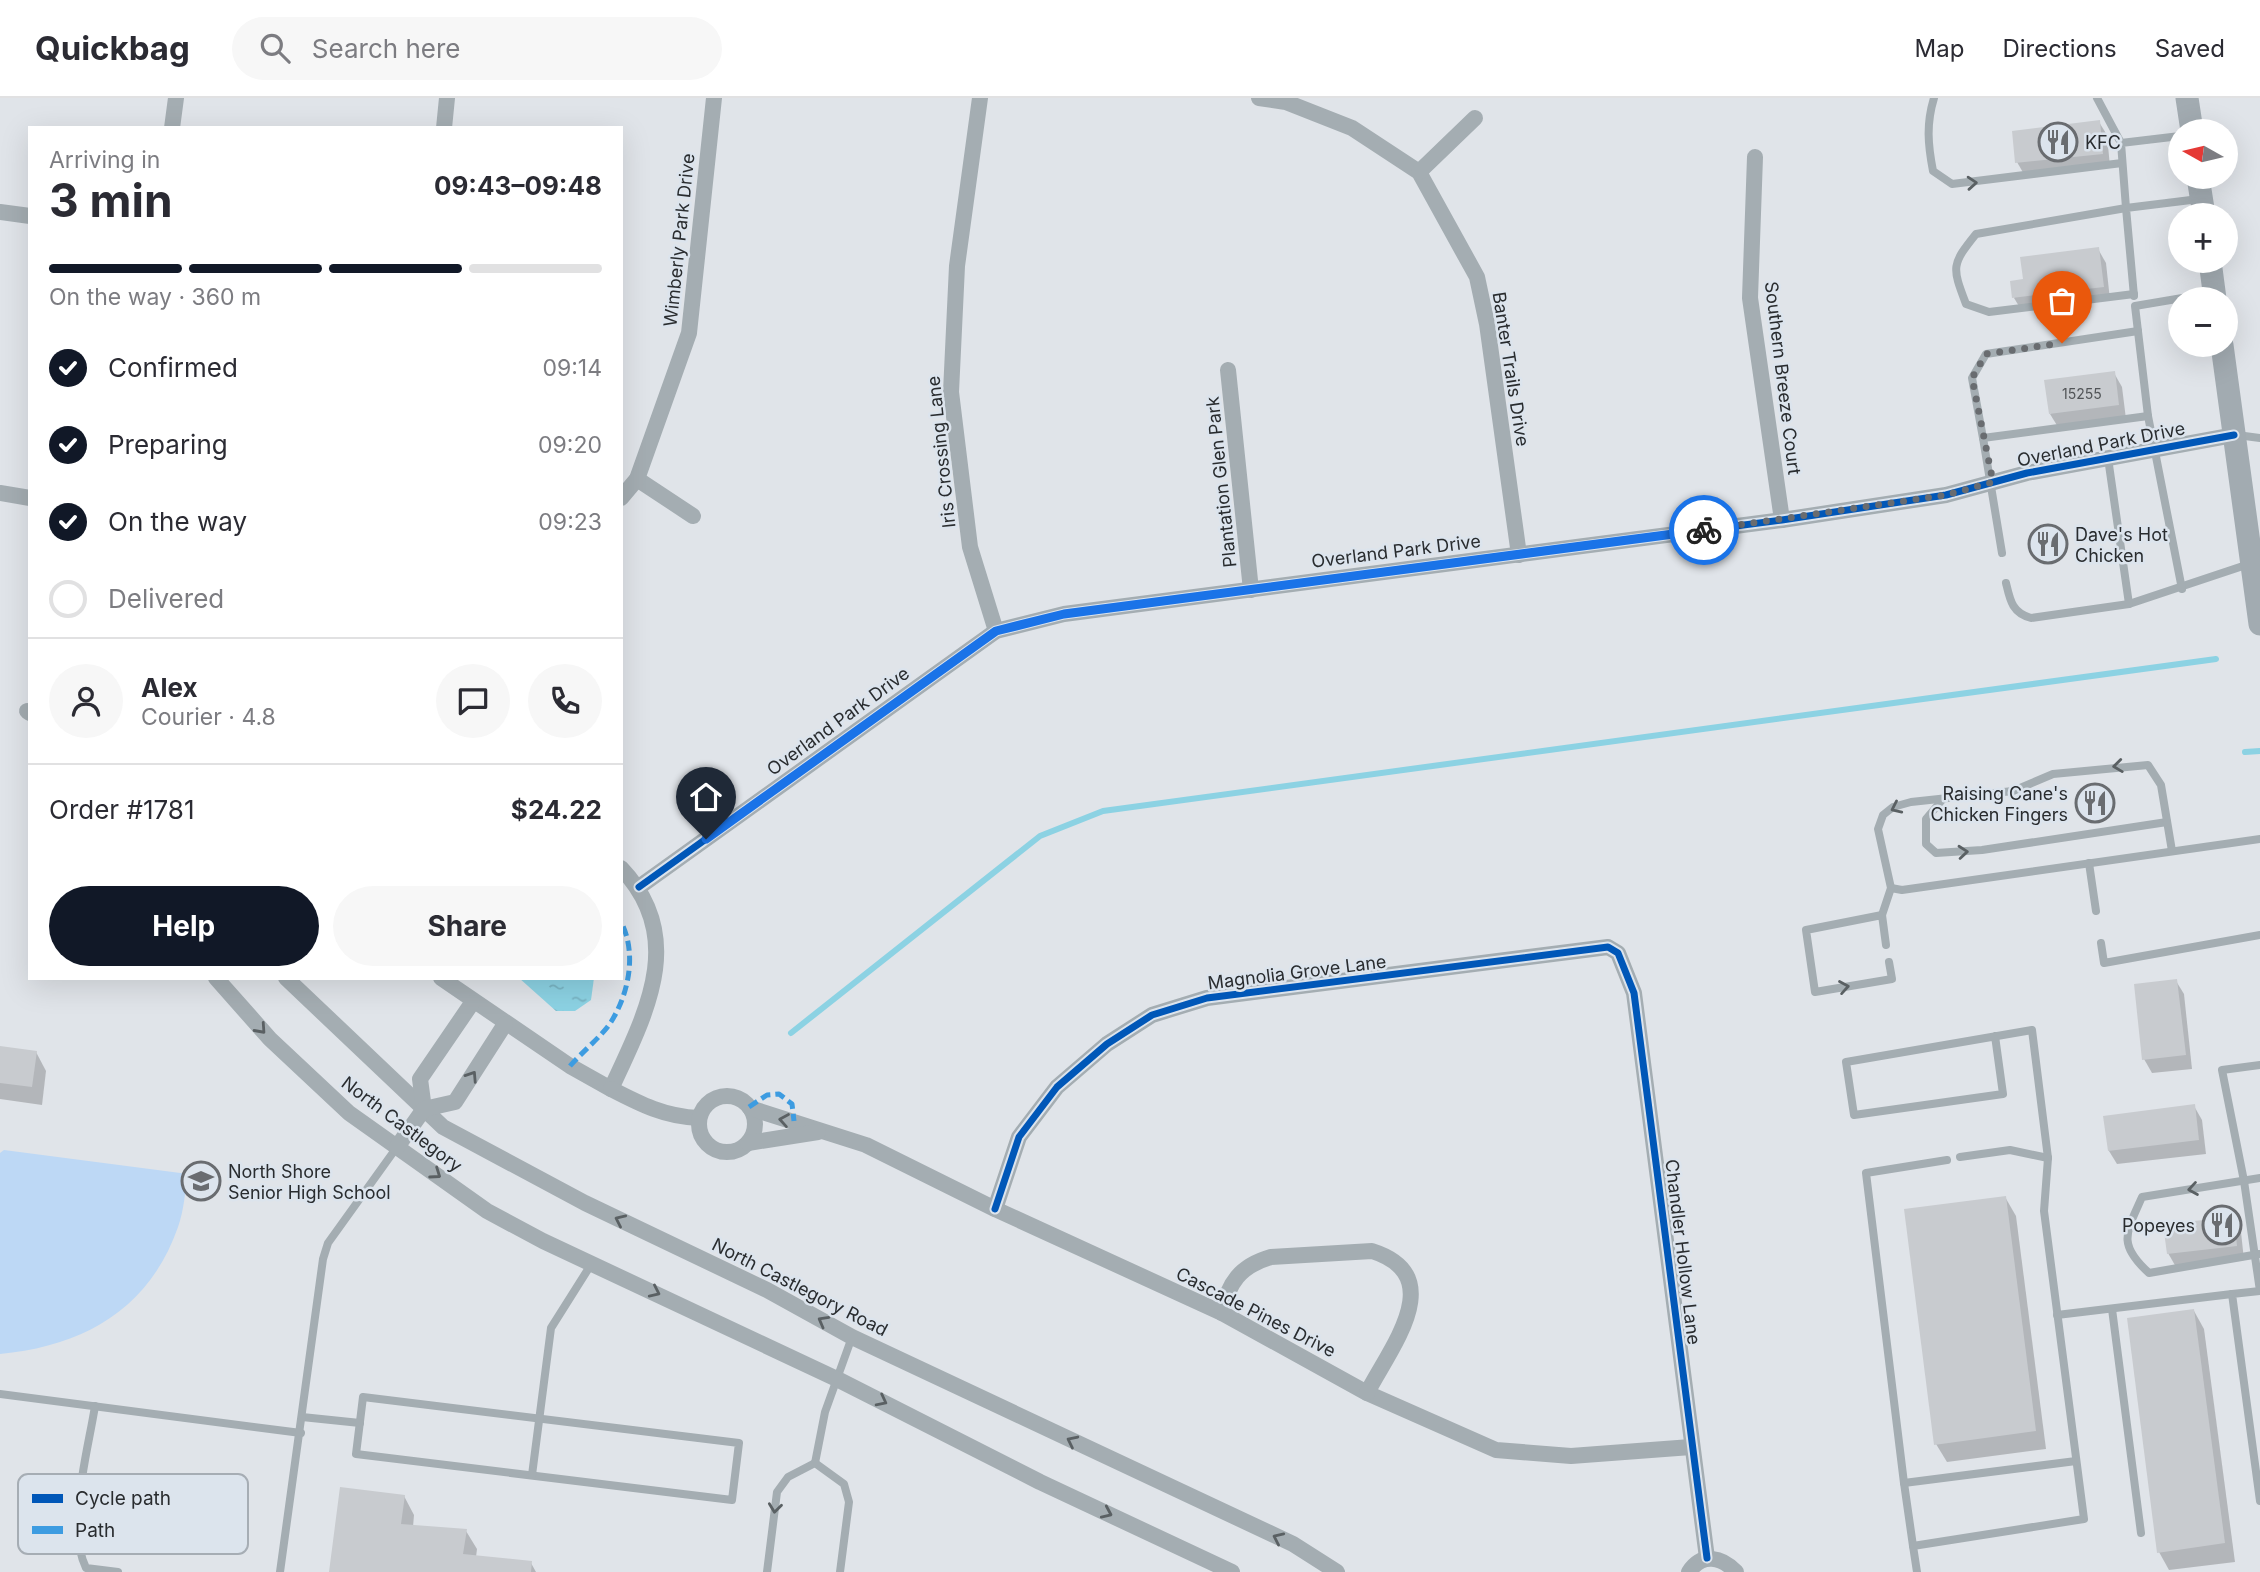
<!DOCTYPE html>
<meta charset="utf-8">
<style>
body{margin:0;font-family:Inter,sans-serif;background:#f7f7f7;color:#2b2b33;height:100vh;display:flex;flex-direction:column;font-size:26px;white-space:nowrap}
*{box-sizing:border-box;margin:0}
p{font-size:23px;color:#7c7c81}
.icon{flex:none;width:38px;height:38px;fill:none;stroke:currentColor;stroke-width:2;stroke-linecap:round;stroke-linejoin:round}
.map{position:relative;flex:1;overflow:hidden}
.side{position:absolute;left:28px;top:28px;width:595px;height:854px;display:flex;flex-direction:column;background:#fff;border-radius:0px;box-shadow:0 7px 28px #0002}
.side>*{flex:none}
.needle{width:46px;rotate:278deg}
.buttons{position:absolute;left:2168px;top:21px;display:grid;gap:14px}
.buttons a{display:grid;place-items:center;width:70px;height:70px;border-radius:50%;background:#fff;box-shadow:0 7px 28px #0002;font-size:35px}
.pin{position:absolute;display:grid;place-items:center;width:60px;height:60px;color:#fff;margin:-72px -30px;border-radius:50% 50% 50% 0;rotate:-45deg;box-shadow:0 0 7px #0007}
.pin .icon{rotate:45deg}
.courier{position:absolute;display:grid;place-items:center;width:70px;height:70px;margin:-35px;border:5px solid #1a73e8;border-radius:50%;background:#fff;color:#222;box-shadow:0 2px 9px #0007}
.headline em{font-style:normal;font-weight:700}
.headline div{display:flex;flex-direction:column-reverse}
.headline{display:flex;align-items:center;justify-content:space-between;height:119px;padding:0 21px}
h1{font-size:46px;font-weight:700;line-height:52px}
.bar{display:grid;grid-template-columns:repeat(4,1fr);gap:10px 7px;align-content:center;height:84px;padding:0 21px}
.bar i{height:9px;border-radius:5px;background:#e1e1e2}
.bar .active{background:#111827}
.bar p{grid-column:span 4}
.line{display:flex;align-items:center;gap:18px;padding:0 21px;border-top:2px solid #e1e1e2}
.line div{flex:1}
.round{display:grid;place-items:center;flex:none;width:74px;height:74px;border-radius:37px;background:#f7f7f7}
ol{padding:0 21px;list-style:none}
li{display:flex;align-items:center;gap:21px;height:77px}
li p{margin-inline-start:auto}
li .icon{padding:7px;border-radius:50%;background:#111827;color:#fff;stroke-width:4}
li:last-child{color:#7c7c81}
li i{width:38px;height:38px;border:4px solid #e1e1e2;border-radius:50%}
.action{display:flex;gap:14px;margin-top:auto;padding:14px 21px}
.action a{flex:1;height:80px;border-radius:42px;background:#111827;color:#fff;font-size:28px;font-weight:700;line-height:80px;text-align:center}
.action a+a{background:#f7f7f7;color:#2b2b33}
header{display:flex;align-items:center;gap:42px;box-sizing:border-box;height:98px;padding:0 35px;background:#fff;border-bottom:2px solid #e1e1e2}
header strong{font-size:33px}
nav{display:flex;gap:38px;margin-inline-start:auto;font-size:24px}
.search{width:490px;height:63px;background:#f7f7f7;display:flex;align-items:center;gap:18px;box-sizing:border-box;padding:0 24px;border-radius:38px;color:#7c7c81;font-size:26px}
.map>svg:first-child{display:block}
</style>
<header>
<strong>Quickbag</strong>
<div class="search"><svg class="icon" aria-label="search" viewBox="0 0 24 24"><circle cx="10" cy="10" r="6"/><path d="M15 15l6 6"/></svg>Search here</div>
<nav><a>Map</a><a>Directions</a><a>Saved</a></nav>
</header>
<div class="map">
<svg width="2260" height="1474" viewBox="0 0 2260 1474">
<defs>
<pattern id="water-ripples" width="26" height="14" patternUnits="userSpaceOnUse" patternTransform="scale(1.75)"><rect width="26" height="14" fill="#8cd2e3"/><path d="M2 4q2-2 4 0t4 0M15 11q2-2 4 0t4 0" fill="none" stroke="#79b4c3"/></pattern>
</defs>
<rect width="100%" height="100%" fill="#e0e4e9"/>
<!-- green -->
<path fill="#bdd8f5" d="M4,1052L188,1076C185,1093 184,1113 178,1129C149,1212 83,1248 0,1256V1055Z"/>
<!-- water -->
<path fill="url(#water-ripples)" d="M519,880H594L591,902L575,913H556Z"/>
<!-- shadow -->
<g fill="#0003">
<path d="M2099,24L2107,37L2110,69L2025,78L2017,64Z"/>
<path d="M2098,151L2106,165L2110,202L2022,213L2014,200L2025,183Z"/>
<path d="M2114,275L2122,289L2126,321L2058,329L2050,316Z"/>
<path d="M2176,883L2184,896L2192,971L2152,975L2144,961Z"/>
<path d="M0,949L36,954L46,973L42,1007L0,1001Z"/>
<path d="M2194,1008L2202,1022L2206,1056L2117,1066L2109,1053L2105,1019Z"/>
<path d="M2005,1099L2016,1118L2046,1351L1947,1364L1936,1346Z"/>
<path d="M2233,1121L2241,1134L2244,1162L2176,1169L2168,1155Z"/>
<path d="M2194,1213L2204,1231L2235,1464L2169,1472L2159,1454Z"/>
<path d="M404,1398L414,1417L413,1429L466,1433L477,1451L476,1459L531,1465L536,1474H331Z"/>
</g>
<g fill="none" stroke-linecap="round" stroke-linejoin="round">
<!-- stream -->
<g stroke="#8cd2e3" stroke-width="6">
<path d="M2245,654L2260,653"/>
<path d="M791,935L1040,738L1103,713L2216,561"/>
</g>
</g>
<!-- building -->
<g fill="#c8cbcf">
<path d="M2100,22L2103,56L2015,65L2012,33Z"/>
<path d="M2099,149L2104,189L2012,200L2010,183L2023,181L2020,159Z"/>
<path d="M2115,273L2119,307L2049,316L2044,282Z"/>
<path d="M2177,881L2186,957L2142,962L2134,886Z"/>
<path d="M0,948L37,953L32,989L0,985Z"/>
<path d="M2195,1006L2199,1042L2108,1053L2103,1018Z"/>
<path d="M2006,1098L2036,1333L1934,1347L1904,1111Z"/>
<path d="M2234,1119L2237,1148L2167,1156L2163,1126Z"/>
<path d="M2194,1211L2225,1445L2157,1455L2127,1220Z"/>
<path d="M340,1389L405,1397L401,1426L467,1431L463,1456L532,1463L531,1474H329Z"/>
</g>
<g fill="none" stroke-linecap="round" stroke-linejoin="round">
<!-- service -->
<g stroke="#a4adb2" stroke-width="8">
<path d="M1934,0C1926,26 1928,47 1933,73L1952,86L2122,65"/>
<path d="M2097,0L2121,45"/>
<path d="M2134,196L1989,214L1966,206C1952,169 1951,167 1976,136L2126,110L2121,45L2180,38"/>
<path d="M2134,198L2126,110L2199,101"/>
<path d="M2148,318L2135,208L2212,195"/>
<path d="M2237,337L2260,340"/>
<path d="M1983,340L1972,280L1986,256L2138,233"/>
<path d="M2108,360L2129,506L2249,466"/>
<path d="M2002,455L1983,340L2148,318L2182,491"/>
<path d="M2006,485C2010,502 2012,515 2031,520L2129,506"/>
<path d="M1943,701L1926,721V746L1936,755L1982,752L2167,724"/>
<path d="M2089,765L2096,813"/>
<path d="M1891,790L1902,792L2260,741"/>
<path d="M1882,817L1891,790L1878,731L1883,717L1893,709L1911,704L2013,693L2053,676L2148,667L2161,687L2172,753"/>
<path d="M2101,845L2104,865L2260,837"/>
<path d="M1886,847L1882,817L1806,832L1815,894L1892,881L1889,864"/>
<path d="M2260,967L2222,972L2244,1083L2260,1193L2232,1196L2260,1403"/>
<path d="M1960,1059L2010,1052L2048,1060"/>
<path d="M1947,1062L1866,1075L1904,1385L2076,1363"/>
<path d="M2259,1156L2149,1175C2117,1146 2126,1135 2142,1099L2260,1080"/>
<path d="M2112,1211L2141,1435"/>
<path d="M2057,1217L2232,1196"/>
<path d="M0,1296L301,1335"/>
<path d="M363,1299L739,1345L732,1402L356,1356Z"/>
<path d="M95,1308C88,1353 66,1429 86,1470L118,1474"/>
<path d="M302,1319L360,1325"/>
<path d="M815,1365L825,1314L852,1239"/>
<path d="M815,1365L844,1386L849,1404L840,1474"/>
<path d="M532,1377L551,1230L592,1165"/>
<path d="M1904,1385L1913,1448"/>
<path d="M280,1474L323,1161L328,1145L397,1049"/>
<path d="M767,1474L777,1394L788,1379L815,1365"/>
<path d="M1917,1474L1913,1448L2084,1421L2044,1113L2048,1060L2032,932L1846,964L1854,1017L2003,996L1995,938"/>
</g>
<!-- minor -->
<g stroke="#a4adb2" stroke-width="16">
<path d="M980,0L957,168L951,294L970,449L996,533"/>
<path d="M1259,0L1286,4L1352,30L1419,74L1477,179L1487,226L1519,457"/>
<path d="M172,30L176,0"/>
<path d="M444,30L447,0"/>
<path d="M1755,59L1750,200L1782,422"/>
<path d="M1419,74L1475,20"/>
<path d="M0,114L30,118"/>
<path d="M1228,272L1251,492"/>
<path d="M637,381L693,418"/>
<path d="M0,395L30,400"/>
<path d="M621,400L637,381L689,235L714,0"/>
<path d="M27,613L30,615"/>
<path d="M639,789L996,533L1064,516L1782,422L1946,397L2027,375L2234,337"/>
<path d="M216,880L270,941L349,1015L487,1113L543,1143L839,1282L1040,1384L1232,1474"/>
<path d="M286,880L443,1029L585,1105L767,1192L852,1239L1293,1446L1337,1474"/>
<path d="M441,880L570,968L611,991C645,917 688,840 621,770"/>
<path d="M611,991C640,1006 665,1019 699,1020"/>
<circle cx="727" cy="1026" r="28"/>
<path d="M750,1010L866,1047L995,1111L1222,1215L1367,1295L1496,1352L1571,1358L1691,1349"/>
<path d="M424,1011L420,981L472,905"/>
<path d="M748,1045L818,1034"/>
<path d="M397,1049L424,1011L455,1004L505,926"/>
<path d="M995,1111L1019,1039L1057,989L1107,946L1152,917L1207,900L1608,849L1618,855L1634,895L1707,1460"/>
<path d="M1222,1215C1228,1185 1240,1168 1271,1159L1372,1153C1450,1178 1390,1250 1367,1295"/>
<path d="M1689,1474C1702,1454 1722,1459 1736,1474"/>
</g>
<!-- secondary -->
<g stroke="#a2abb1" stroke-width="23">
<path d="M2187,0L2192,33"/>
<path d="M2198,79L2204,117"/>
<path d="M2210,163L2215,201"/>
<path d="M2222,247L2260,526"/>
</g>
<!-- quiet -->
<g stroke="#3d9ce1" stroke-width="5" stroke-dasharray="10 5" stroke-linecap="butt">
<path d="M570,968C581,955 603,937 611,924C629,895 637,855 621,824"/>
<path d="M749,1009L767,997L779,996L792,1006L794,1023"/>
</g>
<defs>
<g id="cycleway">
<path d="M639,789L996,533L1064,516L1782,422L1946,397L2027,375L2234,337"/>
<path d="M995,1111L1019,1039L1057,989L1107,946L1152,917L1207,900L1608,849L1618,855L1634,895L1707,1460"/>
</g>
</defs>
<!-- cycleway casing -->
<use href="#cycleway" stroke="#dce4ed" stroke-width="11"/>
<!-- cycleway -->
<use href="#cycleway" stroke="#0057b8" stroke-width="7"/>
</g>
<!-- one-way arrows -->
<defs><path id="oneway-chevron" d="M-2-3.5L2.5 0L-2 3.5" fill="none" stroke-width="1.6" stroke-linecap="round" stroke-linejoin="round" transform="scale(1.75)"/></defs>
<g stroke="#5a6063">
<use href="#oneway-chevron" transform="translate(1972 85) rotate(-4)"/>
<use href="#oneway-chevron" transform="translate(2118 668) rotate(173)"/>
<use href="#oneway-chevron" transform="translate(1896 710) rotate(155)"/>
<use href="#oneway-chevron" transform="translate(1963 754) rotate(-5)"/>
<use href="#oneway-chevron" transform="translate(1844 889) rotate(-10)"/>
<use href="#oneway-chevron" transform="translate(261 931) rotate(48)"/>
<use href="#oneway-chevron" transform="translate(472 978) rotate(-57)"/>
<use href="#oneway-chevron" transform="translate(784 1022) rotate(-170)"/>
<use href="#oneway-chevron" transform="translate(436 1076) rotate(35)"/>
<use href="#oneway-chevron" transform="translate(2193 1091) rotate(171)"/>
<use href="#oneway-chevron" transform="translate(620 1122) rotate(-155)"/>
<use href="#oneway-chevron" transform="translate(655 1194) rotate(25)"/>
<use href="#oneway-chevron" transform="translate(823 1223) rotate(-151)"/>
<use href="#oneway-chevron" transform="translate(882 1303) rotate(27)"/>
<use href="#oneway-chevron" transform="translate(1072 1343) rotate(-154)"/>
<use href="#oneway-chevron" transform="translate(775 1410) rotate(97)"/>
<use href="#oneway-chevron" transform="translate(1107 1415) rotate(24)"/>
<use href="#oneway-chevron" transform="translate(1278 1440) rotate(-155)"/>
</g>
<g fill="none" stroke-linecap="round" stroke-linejoin="round">
<!-- done -->
<path stroke="#696c70" stroke-width="7" stroke-dasharray="0 12.6" d="M1704,432L1946,397L1993,384L1972,280L1986,256L2062,245"/>
<!-- route -->
<path stroke="#1a73e8" stroke-width="9" d="M706,741L996,533L1064,516L1704,432"/>
</g>
<!-- icons -->
<defs>
<symbol id="restaurant-ring" viewBox="-11 -11 22 22"><circle r="9.5" fill="#dce4ed" stroke="#696c70" stroke-width="1.5"/><path d="M-5-6h1v4h1v-4h1v4h1v-4h1v5L-1.5 .5V6h-2V.5L-5-1ZM5-6V6H3V1.5H1.5Q1.5-4 5-6Z" fill="#696c70"/></symbol>
<symbol id="school-ring" viewBox="-11 -11 22 22"><circle r="9.5" fill="#dce4ed" stroke="#696c70" stroke-width="1.5"/><path d="M0-5L7-2L0 1L-7-2ZM-4 1L0 2.5L4 1V4Q0 6-4 4Z" fill="#696c70"/></symbol>
</defs>
<g fill-rule="evenodd">
<use href="#restaurant-ring" x="2036" y="22" width="44" height="44"/>
<use href="#restaurant-ring" x="2026" y="424" width="44" height="44"/>
<use href="#restaurant-ring" x="2073" y="683" width="44" height="44"/>
<use href="#school-ring" x="179" y="1061" width="44" height="44"/>
<use href="#restaurant-ring" x="2200" y="1105" width="44" height="44"/>
</g>
<g text-anchor="middle" dominant-baseline="central" stroke-width="5" stroke-linejoin="round" paint-order="stroke">
<!-- number labels -->
<g font-size="14" fill="#515457">
<text x="2082" y="295">15255</text>
</g>
<!-- poi labels -->
<g font-size="18" fill="#292c2f" stroke="#dce4ed" text-anchor="start">
<text x="2085" y="44">KFC</text>
<text x="2075" y="436">Dave's Hot<tspan x="2075" dy="21">Chicken</tspan></text>
<text x="2068" y="695" text-anchor="end">Raising Cane's<tspan x="2068" dy="21">Chicken Fingers</tspan></text>
<text x="228" y="1073">North Shore<tspan x="228" dy="21">Senior High School</tspan></text>
<text x="2195" y="1127" text-anchor="end">Popeyes</text>
</g>
<!-- street labels -->
<g font-size="18" fill="#292c2f" stroke="#dce4ed">
<text transform="translate(679 142) rotate(-84)">Wimberly Park Drive</text>
<text transform="translate(1511 271) rotate(81)">Banter Trails Drive</text>
<text transform="translate(1783 280) rotate(83)">Southern Breeze Court</text>
<text transform="translate(2101 346) rotate(-11)">Overland Park Drive</text>
<text transform="translate(941 354) rotate(-96)">Iris Crossing Lane</text>
<text transform="translate(1221 384) rotate(-96)">Plantation Glen Park</text>
<text transform="translate(1396 453) rotate(-7)">Overland Park Drive</text>
<text transform="translate(838 623) rotate(-36)">Overland Park Drive</text>
<text transform="translate(1297 874) rotate(-7)">Magnolia Grove Lane</text>
<text transform="translate(402 1026) rotate(37)">North Castlegory</text>
<text transform="translate(1683 1154) rotate(83)">Chandler Hollow Lane</text>
<text transform="translate(800 1189) rotate(27)">North Castlegory Road</text>
<text transform="translate(1256 1214) rotate(27)">Cascade Pines Drive</text>
</g>
</g>
<!-- legend -->
<rect x="18" y="1376" width="230" height="80" rx="10" fill="#dce4ed" stroke="#a6adb4" stroke-width="2"/>
<rect x="32" y="1396" width="31" height="9" fill="#0057b8"/>
<rect x="32" y="1428" width="31" height="8" fill="#3d9ce1"/>
<g font-size="19" fill="#292c2f">
<text x="75" y="1407">Cycle path</text>
<text x="75" y="1439">Path</text>
</g>
</svg>
<div class="buttons">
<a><svg class="needle" viewBox="-14 -14 28 28"><path d="M0-13l5 13h-10z" fill="#e53935"/><path d="M0 13l5-13h-10z" fill="#7c7c81"/></svg></a>
<a>+</a>
<a>−</a>
</div>
<div class="pin" style="left:2062px;top:245px;background:#ea580c"><svg class="icon" aria-label="bag" viewBox="0 0 24 24"><path d="M5 8h14l-1 12H6zM9 8a3 3 0 0 1 6 0"/></svg></div>
<div class="pin" style="left:706px;top:741px;background:#1f2937"><svg class="icon" aria-label="home" viewBox="0 0 24 24"><path d="M3 11l9-7 9 7M6 9v11h12V9"/></svg></div>
<div class="courier" style="left:1704px;top:432px"><svg class="icon" aria-label="bike" viewBox="0 0 24 24"><circle cx="6" cy="16" r="4"/><circle cx="18" cy="16" r="4"/><path d="M6 16l4-8h5l3 8M10 8l3 8H6M13 5h3"/></svg></div>
<section class="side">
<div class="headline"><div><h1>3 min</h1><p>Arriving in</p></div><em>09:43–09:48</em></div>
<div class="bar"><i class="active"></i><i class="active"></i><i class="active"></i><i></i><p>On the way · 360 m</p></div>
<ol>
<li><svg class="icon" aria-label="check" viewBox="0 0 24 24"><path d="M5 12l5 5 9-10"/></svg>Confirmed<p>09:14</p></li>
<li><svg class="icon" aria-label="check" viewBox="0 0 24 24"><path d="M5 12l5 5 9-10"/></svg>Preparing<p>09:20</p></li>
<li><svg class="icon" aria-label="check" viewBox="0 0 24 24"><path d="M5 12l5 5 9-10"/></svg>On the way<p>09:23</p></li>
<li><i></i>Delivered</li>
</ol>
<div class="line" style="height:126px"><a class="round"><svg class="icon" aria-label="person" viewBox="0 0 24 24"><circle cx="12" cy="8" r="4"/><path d="M4 21q1-7 8-7t8 7"/></svg></a><div><b>Alex</b><p>Courier · 4.8</p></div><a class="round"><svg class="icon" aria-label="chat" viewBox="0 0 24 24"><path d="M4 5h16v11H9l-5 4z"/></svg></a><a class="round"><svg class="icon" aria-label="phone" viewBox="0 0 24 24"><path d="M5 4h4l2 5-3 2q2 4 5 5l2-3 5 2v4C11 20 4 13 5 4z"/></svg></a></div>
<div class="line" style="height:91px"><div>Order #1781</div><b>$24.22</b></div>
<div class="action"><a>Help</a><a>Share</a></div>
</section>
</div>
